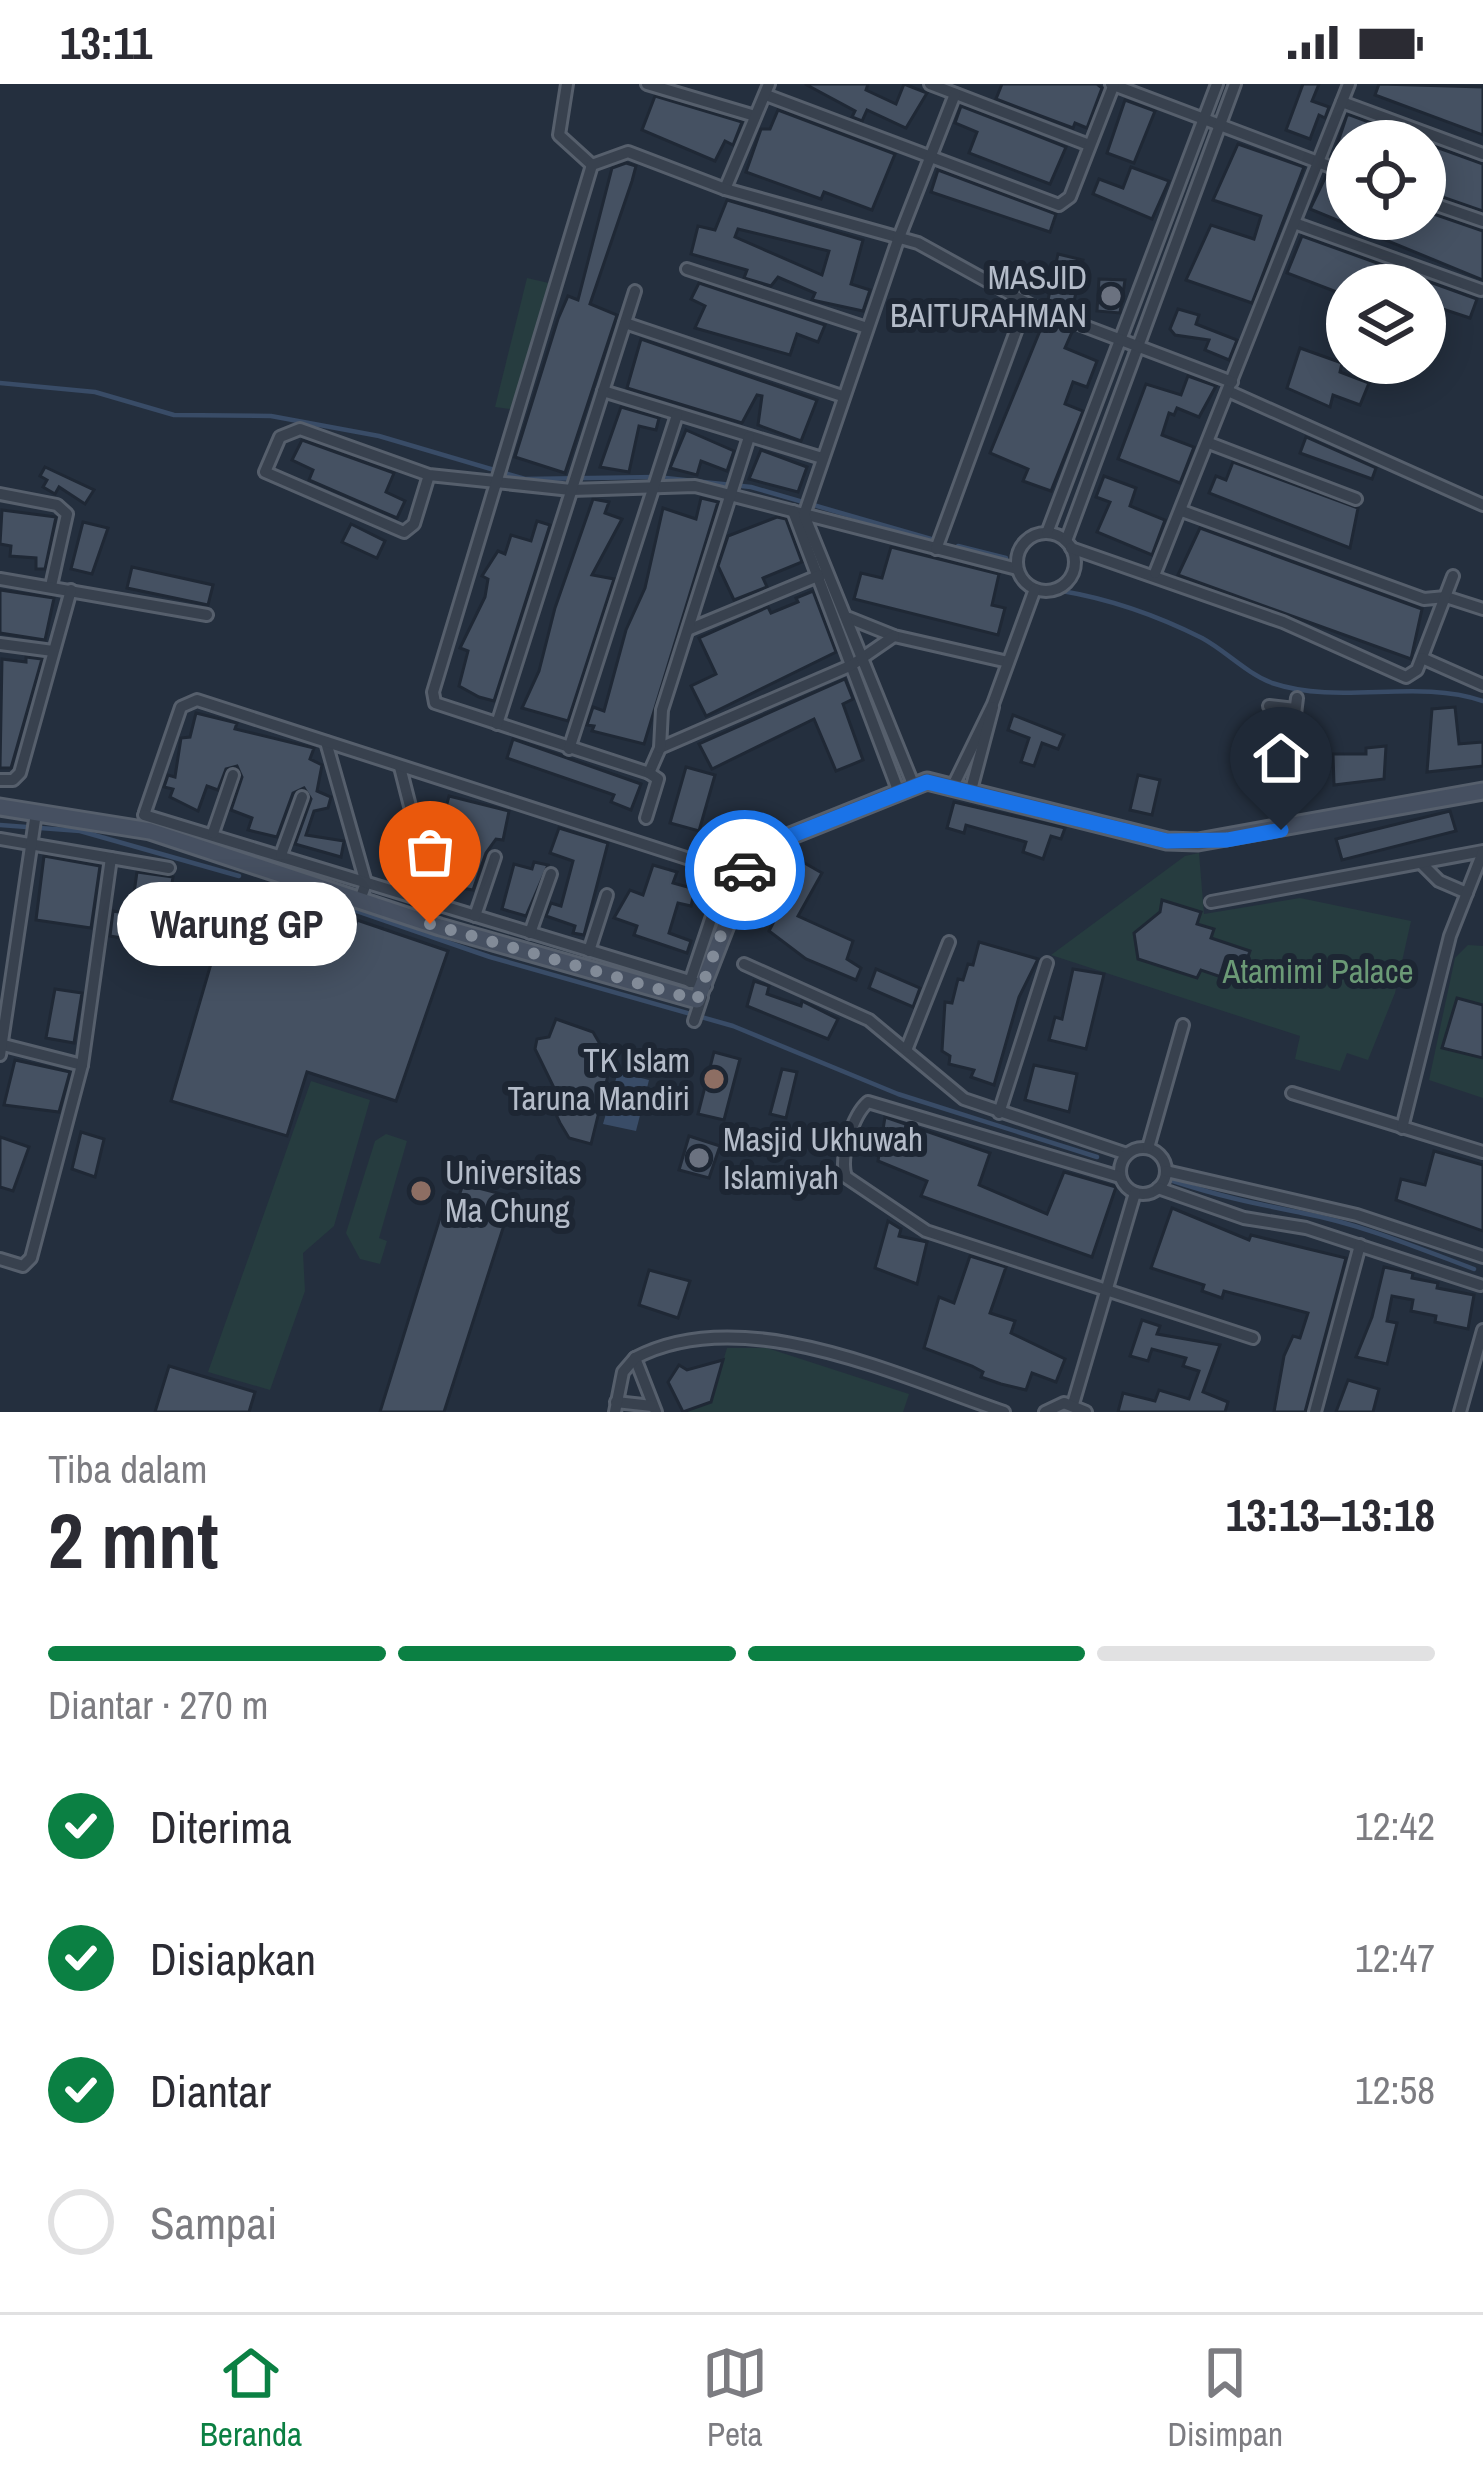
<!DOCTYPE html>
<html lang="id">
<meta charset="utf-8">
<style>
body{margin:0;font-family:"Archivo Narrow",sans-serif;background:#f2f2f3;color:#2b2b33;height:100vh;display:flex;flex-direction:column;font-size:45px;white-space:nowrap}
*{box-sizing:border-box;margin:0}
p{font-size:39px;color:#7c7c81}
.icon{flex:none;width:66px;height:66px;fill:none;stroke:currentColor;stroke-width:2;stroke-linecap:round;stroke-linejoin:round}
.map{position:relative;height:1328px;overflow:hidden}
.drawer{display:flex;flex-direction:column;background:#fff;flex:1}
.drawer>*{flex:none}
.controls{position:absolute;left:1326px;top:36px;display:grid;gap:24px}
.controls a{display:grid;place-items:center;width:120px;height:120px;border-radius:50%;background:#fff;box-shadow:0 6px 30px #0003;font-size:60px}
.pin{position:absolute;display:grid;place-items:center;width:102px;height:102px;color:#fff;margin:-123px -51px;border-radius:50% 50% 50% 0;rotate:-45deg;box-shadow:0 0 12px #0007}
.pin .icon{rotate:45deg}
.courier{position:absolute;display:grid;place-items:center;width:120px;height:120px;margin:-60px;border:9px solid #1a73e8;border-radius:50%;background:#fff;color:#222;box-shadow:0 3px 15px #0007}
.bubble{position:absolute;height:84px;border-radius:42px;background:#fff;box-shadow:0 6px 30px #0003;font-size:39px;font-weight:800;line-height:84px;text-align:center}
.overview em{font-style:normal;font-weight:800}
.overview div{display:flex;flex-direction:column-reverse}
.overview{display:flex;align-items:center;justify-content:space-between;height:204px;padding:0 48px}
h1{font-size:78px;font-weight:800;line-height:90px}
.bar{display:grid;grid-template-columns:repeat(4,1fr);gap:18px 12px;align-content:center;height:144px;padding:0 48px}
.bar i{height:15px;border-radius:9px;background:#e1e1e2}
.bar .current{background:#0b8043}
.bar p{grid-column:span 4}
ol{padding:0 48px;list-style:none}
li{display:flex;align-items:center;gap:36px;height:132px}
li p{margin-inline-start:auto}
li .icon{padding:12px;border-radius:50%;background:#0b8043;color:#fff;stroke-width:4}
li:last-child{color:#7c7c81}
li i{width:66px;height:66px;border:6px solid #e1e1e2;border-radius:50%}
.status{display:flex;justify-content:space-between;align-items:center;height:84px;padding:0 60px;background:#fff;direction:ltr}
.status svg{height:33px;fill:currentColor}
.menu{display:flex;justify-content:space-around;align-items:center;height:168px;border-top:3px solid #e1e1e2;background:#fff;font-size:33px;color:#7c7c81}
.menu a{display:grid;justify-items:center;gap:6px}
.menu .current{color:#0b8043}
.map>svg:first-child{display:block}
</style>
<div class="status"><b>13:11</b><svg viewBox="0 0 49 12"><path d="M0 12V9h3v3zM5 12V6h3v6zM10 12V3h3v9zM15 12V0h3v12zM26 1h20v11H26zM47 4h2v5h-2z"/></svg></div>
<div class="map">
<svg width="1483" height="1328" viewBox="0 0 1483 1328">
<rect width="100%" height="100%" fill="#242f3e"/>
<!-- green -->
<g fill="#263c3f">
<path d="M527,194L553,200L511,325L495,323Z"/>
<path d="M1199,769L1204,830L1300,814L1411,837L1395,909L1368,976L1347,969L1340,987L1295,975L1300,952L1051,871L1185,772Z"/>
<path d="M1468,861L1483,862V1014L1429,996L1455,874Z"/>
<path d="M311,997L370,1016L334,1142L303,1169L305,1207L270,1306L208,1288Z"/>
<path d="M386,1050L407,1057L379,1154L387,1157L380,1180L360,1175L346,1149L375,1057Z"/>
<path d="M727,1264H767L909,1310L903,1328H685L711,1318Z"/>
</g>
<!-- water -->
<path fill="#394c67" d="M618,988L649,996L636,1047L603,1040Z"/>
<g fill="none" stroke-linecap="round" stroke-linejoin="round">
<!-- stream -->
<g stroke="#394c67" stroke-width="4.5">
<path d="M0,299L95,308L174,331L271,332L379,352L525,395L656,393L751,403L931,455"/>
<path d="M958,462L1006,474"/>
<path d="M1062,507C1110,515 1158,532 1202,554C1226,567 1246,589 1272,599C1341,622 1415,594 1483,617"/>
<path d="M0,741L80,747L239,792"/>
<path d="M325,816L490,873L733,942L898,1010L1097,1073"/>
<path d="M1173,1097C1222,1113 1253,1119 1302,1129C1361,1140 1418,1164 1474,1185"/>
</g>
</g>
<!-- building -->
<g fill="#455162" stroke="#1f2835" stroke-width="3" fill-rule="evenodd">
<path d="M805,0H868L866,6L896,20L904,0L927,9L906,44L867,26L862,37L852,33L855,27Z"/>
<path d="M1002,0H1097L1102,4L1087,44L1075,39L1073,44L996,15Z"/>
<path d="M1303,0H1319L1312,17L1329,23L1325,34L1319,31L1310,55L1286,46Z"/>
<path d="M1379,0L1483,3V51L1375,11Z"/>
<path d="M655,12L742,38L733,61L725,57L715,77L642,46Z"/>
<path d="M1125,16L1155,27L1134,79L1107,69Z"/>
<path d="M961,22L1066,63L1050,100L969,69L977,48L955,39Z"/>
<path d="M778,26L895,70L872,126L824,108L821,115L746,88L761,45H770Z"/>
<path d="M1347,31H1350L1420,57H1347V79L1333,73Z"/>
<path d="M1425,59L1483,80V127L1425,107Z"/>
<path d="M1238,60L1304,83L1252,219L1186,196L1211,141L1254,155L1261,132L1213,116Z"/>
<path d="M626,79L636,82L632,97L590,220L617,231L565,389L515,373L558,235L568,212L578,216L612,84Z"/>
<path d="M1131,83L1169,97L1152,135L1093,110L1099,95L1123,104Z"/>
<path d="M938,86L1056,130L1050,148L931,108Z"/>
<path d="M1326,92L1347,99V135H1425V127L1483,147V196L1310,125Z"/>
<path d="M727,116L863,156L851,200L870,206L863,227L812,216L815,209L778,193L771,202L744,194L747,186L691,170L698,142L715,146ZM738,145L829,167L822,191L735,153Z"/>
<path d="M1302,152L1477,215L1470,234L1440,224L1434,238L1425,234V201H1347V212L1287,189Z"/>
<path d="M1058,170L1083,176L1073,222L1048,216Z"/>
<path d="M1099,195L1125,196L1120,229L1097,227Z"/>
<path d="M699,199L825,241L818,258L797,250L790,271L695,244L705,222L691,215Z"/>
<path d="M1178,225L1199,231L1196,240L1237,256L1229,276L1205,266L1209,256L1175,251L1170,245Z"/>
<path d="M1044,237L1072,248L1065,264L1097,277L1087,303L1073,298L1065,320L1083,327L1051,407L1023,397L1028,385L990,369Z"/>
<path d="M641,255L817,316L801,357L758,341L762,312L757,311L742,339L627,304Z"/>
<path d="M1300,264L1342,279L1340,288L1369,299L1360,321L1333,311L1330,323L1287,304Z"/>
<path d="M1188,292L1216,302L1199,333L1177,324L1174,331L1169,329L1162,351L1194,363L1180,399L1118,375L1146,300L1181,311Z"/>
<path d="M621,323L659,334L656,346L639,342L629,388L600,383Z"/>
<path d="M686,346L734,367L727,387L701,377L697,391L670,384Z"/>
<path d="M1306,353L1376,384L1372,395L1300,369Z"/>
<path d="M302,356L394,389L386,408L405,417L397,434L309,396L313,386L292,376Z"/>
<path d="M761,366L807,383L798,408L749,395Z"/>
<path d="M1233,378L1358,424L1350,464L1209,409L1216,392L1226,396Z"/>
<path d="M45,383L94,406L85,420L59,403L55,410L43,403L47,396L40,392Z"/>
<path d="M1104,392L1136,404L1130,422L1165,436L1152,471L1097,448L1110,418L1096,413Z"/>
<path d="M701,414L718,418L644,660L592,647L594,642L587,641L593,623L604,627L626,546L645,504L663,424L696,435Z"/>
<path d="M593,415L609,418L605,429L622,435L592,491L614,495L568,637L522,624L539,587L555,524Z"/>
<path d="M2,426L56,433L45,485H36V474L10,472L11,462L0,460Z"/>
<path d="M777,433L786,435L802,478L763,494L767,503L734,516L718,482L728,452Z"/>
<path d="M537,437L550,441L494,617L479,613L459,602L468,567L460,564L485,513L488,495L482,492L498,467L505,470L511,451L531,457Z"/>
<path d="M83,438L108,444L92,490L71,485Z"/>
<path d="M351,440L385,457L377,474L342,458Z"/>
<path d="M1200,444L1422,525L1411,575L1178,491Z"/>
<path d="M891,463L999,490L992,521L1005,524L998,551L854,515L861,489L882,494Z"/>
<path d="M132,483L213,501L208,521L127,504Z"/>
<path d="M0,506L54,514L45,556L0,549Z"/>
<path d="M813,507L836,568L706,632L691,602L716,590L699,554L768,523L771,529L798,518L796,514Z"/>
<path d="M26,573L42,575L11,684H0L2,575L26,578Z"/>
<path d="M845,595L853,615L843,620L863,676L836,687L814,635L712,685L699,660Z"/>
<path d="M1455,623L1459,660L1483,658V682L1427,688L1432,625Z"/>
<path d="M196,629L237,639L235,645L314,664L310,675L322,681L317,707L331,713L328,724L314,727L306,751L344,757L341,773L295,760L311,715L304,704L293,709L277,753L248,746L252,734L231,726L242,693L237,682L226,685L218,706L207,702L198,727L170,713L173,705L164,703L168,691L175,693L181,654L190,653Z"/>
<path d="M1013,631L1064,651L1058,665L1042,659L1034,682L1021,678L1029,654L1008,646Z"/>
<path d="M513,655L641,700L631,726L611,718L614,711L507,674Z"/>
<path d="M1386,662L1384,695L1334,701L1333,670H1366V664Z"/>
<path d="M686,683L715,691L699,747L670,739Z"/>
<path d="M1138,691L1160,696L1152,731L1130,726Z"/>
<path d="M449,712L509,727L503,756L496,755L486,769L473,806L462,804L469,771L446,766L450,750L440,747Z"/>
<path d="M954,718L1065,744L1061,755L1051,752L1043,775L1023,768L1026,758L966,741L964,749L947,744Z"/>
<path d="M1450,727L1456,747L1342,776L1336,755Z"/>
<path d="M559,744L608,759L584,851L573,849L575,842L546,832L551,819L561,822L573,777L550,769Z"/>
<path d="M44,772L100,782L91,844L36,836Z"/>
<path d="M794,773L822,789L798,832L853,857L847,875L861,884L856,896L806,875L769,847L787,812L776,805Z"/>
<path d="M534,778L548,781L526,832L502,825L514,780L532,785Z"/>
<path d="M653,781L677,788L673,799L695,805L691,822L678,819L669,849L691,857L687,869L634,851L637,842L614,834L630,806L643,811Z"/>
<path d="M137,788L173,793L169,817L158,816L151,859L110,852L113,827L131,830Z"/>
<path d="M283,804L304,811L297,838L351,854L357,836L448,867L396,1017L307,988L287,1052L171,1017L231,811L278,824Z"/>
<path d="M1162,816L1201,828L1197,840L1214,845L1211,854L1250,867L1239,899L1201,886L1197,894L1138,875L1134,849L1160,828Z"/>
<path d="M979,858L1038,875L1019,913L994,1001L971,993L974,986L949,980L950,972L942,967L945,918L952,919L958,895L963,896L968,880L973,881Z"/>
<path d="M876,885L920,904L913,923L869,904Z"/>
<path d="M1073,885L1104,890L1086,965L1049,956L1055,933L1062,935Z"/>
<path d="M754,897L769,902L767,910L801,922L802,917L838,935L828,955L747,922Z"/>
<path d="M55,905L82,909L74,959L46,954Z"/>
<path d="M1457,914L1483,921V974L1442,964Z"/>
<path d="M556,935L593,948L611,979L591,1060L569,1054L560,1039L552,1022L556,1008L535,965L537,955L549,953Z"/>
<path d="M714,968L740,975L724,1036L698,1030Z"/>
<path d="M15,976L70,988L59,1028L4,1021Z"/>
<path d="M1034,981L1077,990L1069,1028L1025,1016Z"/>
<path d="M782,985L797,988L786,1034L770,1030Z"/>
<path d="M885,1033L990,1069L979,1101L1047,1130L1064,1088L1116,1103L1092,1173L921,1112L927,1097L878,1077Z"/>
<path d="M81,1048L104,1055L95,1093L72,1085Z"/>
<path d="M689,1052L720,1062L709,1094L679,1086Z"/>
<path d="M0,1053L29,1063L13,1107L0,1103Z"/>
<path d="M1434,1067L1483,1081V1147L1396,1116L1401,1095L1425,1101Z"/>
<path d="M463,1100L513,1113L444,1328H380L448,1108L459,1112Z"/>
<path d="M1172,1124L1249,1156L1251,1151L1346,1174L1305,1328H1274L1284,1272L1293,1252L1300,1254L1308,1229L1224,1207L1222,1214L1202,1207L1204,1201L1151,1184Z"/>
<path d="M888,1137L901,1145L899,1152L927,1158L917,1200L875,1184Z"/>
<path d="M970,1172L1006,1183L990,1229L1015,1237L1011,1249L1065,1275L1056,1298L1032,1289L1026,1306L1001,1300L981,1293L983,1288L972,1282L924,1264L939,1213L954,1219Z"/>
<path d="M1384,1183L1413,1189L1412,1194L1438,1199L1437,1204L1474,1211L1468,1245L1435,1238L1436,1232L1411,1227L1413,1216L1392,1212L1387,1237L1397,1239L1387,1280L1356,1273L1372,1233Z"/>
<path d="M649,1186L690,1197L678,1234L639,1221Z"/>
<path d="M1142,1236L1160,1242L1157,1250L1220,1261L1203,1308L1228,1318L1225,1328H1118L1123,1309L1155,1317L1159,1306L1189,1315L1199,1287L1183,1282L1186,1274L1152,1265L1148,1277L1130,1272Z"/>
<path d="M723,1276L711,1318L683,1328L668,1298L679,1281L687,1286Z"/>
<path d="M169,1282L255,1308L249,1328H155Z"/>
<path d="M1348,1296L1379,1305L1373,1328H1336Z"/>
</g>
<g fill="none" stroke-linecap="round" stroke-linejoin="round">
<defs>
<g id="street">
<path d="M567,0L559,51L592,81"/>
<path d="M647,0L755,32"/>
<path d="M930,0L1089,61"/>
<path d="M1111,0L1347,89"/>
<path d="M766,11L1059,121L1070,113L1114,0"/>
<path d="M1342,18L1483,70"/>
<path d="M725,105L769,0"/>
<path d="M1425,117L1483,137"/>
<path d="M1297,140L1481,206"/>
<path d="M687,185L867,244"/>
<path d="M625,239L842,312"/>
<path d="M603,307L822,374"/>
<path d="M1228,307L1483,421"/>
<path d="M1209,359L1356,415"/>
<path d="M429,391L414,440L404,448L265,388L280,353L300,345L429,391L571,406L695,402L1017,485"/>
<path d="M0,410L57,421L67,430L51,502"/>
<path d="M793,427L898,706"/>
<path d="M1182,427L1424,515L1446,513L1483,525"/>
<circle cx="1046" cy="478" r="29"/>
<path d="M1047,449L1217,0"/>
<path d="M1066,457L1235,0"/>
<path d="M1071,464L1283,538L1406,593L1417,586L1453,492"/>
<path d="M936,465L1023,228L1034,223"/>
<path d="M1155,489L1349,0"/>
<path d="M0,495L207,531"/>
<path d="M849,534L894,552L1008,578"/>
<path d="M690,545L825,489"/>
<path d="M894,552L852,581L660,664L649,689L435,619L433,608L592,81L628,68L725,105L918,159L1034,223L1232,298"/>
<path d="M0,560L53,567"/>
<path d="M1422,574L1483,601"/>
<path d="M1269,622L1295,625"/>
<path d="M497,640L635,207"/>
<path d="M326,658L366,799L360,816"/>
<path d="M660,664L662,626L749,353"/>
<path d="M569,665L677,331"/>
<path d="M400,683L436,824"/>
<path d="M0,696H13L20,689L71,506"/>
<path d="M913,700L804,431L898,156L955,10"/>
<path d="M954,700L993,620L1035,505"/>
<path d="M971,706L993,623"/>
<path d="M145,728L181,623L197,616L711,782L745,786"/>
<path d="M144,731L706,902"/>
<path d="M646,734L658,695L649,689"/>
<path d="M1281,745L1297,614"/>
<path d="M213,749L233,691"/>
<path d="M0,755L169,784"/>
<path d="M281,771L302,713"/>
<path d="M1422,780L1439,797L1467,809"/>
<path d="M1211,818L1483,767"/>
<path d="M475,832L495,773"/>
<path d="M530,849L551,790"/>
<path d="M589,867L607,811"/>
<path d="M744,880L869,936L964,1015L1127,1070"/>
<path d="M690,898L727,787"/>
<path d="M694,937L702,913"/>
<path d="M0,960L82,981"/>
<path d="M907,964L949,858"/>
<path d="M0,971L36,729"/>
<path d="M1292,1009L1483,1068"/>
<path d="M999,1029L1047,879"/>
<path d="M1402,1044L1450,852L1483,768"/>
<circle cx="1143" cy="1087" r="23"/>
<path d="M1148,1064L1183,941"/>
<path d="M1166,1087L1357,1131L1483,1173"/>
<path d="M1120,1093L868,1018C853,1031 839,1074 846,1093L926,1147L1253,1254"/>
<path d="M1158,1104L1244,1134L1306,1144L1480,1201"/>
<path d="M0,1175L23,1182L31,1174L82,981L111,774"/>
<path d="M635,1274L656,1328"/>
<path d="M616,1318L652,1322"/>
<path d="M1073,1320L1135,1109"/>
<path d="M615,1328L623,1288L635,1274C743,1217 898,1292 1004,1328"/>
<path d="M1045,1328L1064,1319L1086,1328"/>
<path d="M1315,1328L1360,1161"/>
<path d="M1460,1328L1483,1246"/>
</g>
<path id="secondary" d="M0,723L150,747L440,843L697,916L753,772L765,762L927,697L1167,757L1198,758L1483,707"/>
</defs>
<!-- street casing -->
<use href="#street" stroke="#565f6c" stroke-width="16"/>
<!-- secondary casing -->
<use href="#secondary" stroke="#565f6c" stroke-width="21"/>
<!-- street -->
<use href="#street" stroke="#38414e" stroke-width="10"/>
<!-- secondary -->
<use href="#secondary" stroke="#465061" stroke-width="15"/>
</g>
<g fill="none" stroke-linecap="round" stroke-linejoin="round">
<!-- done -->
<path stroke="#828b98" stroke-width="12" stroke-dasharray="0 21.6" d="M430,840L697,916L745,786"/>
<!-- route -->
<path stroke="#1a73e8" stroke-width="15" d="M745,786L765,762L927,698L1167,757L1227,756L1281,746"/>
</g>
<!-- markers -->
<g fill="#6b7280" stroke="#1d2633" stroke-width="4.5">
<circle cx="1111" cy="212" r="12"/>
<circle cx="699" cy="1074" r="12"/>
</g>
<g fill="#8d6e63" stroke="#1d2633" stroke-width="4.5">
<circle cx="714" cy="995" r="12"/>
<circle cx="421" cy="1107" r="12"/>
</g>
<g text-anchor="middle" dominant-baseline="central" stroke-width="12" stroke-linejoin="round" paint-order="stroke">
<!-- poi labels -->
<g font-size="33" fill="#b4bcc9" stroke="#1d2633" text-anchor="end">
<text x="1087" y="193">MASJID<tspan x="1087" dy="38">BAITURAHMAN</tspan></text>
<text x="690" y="976">TK Islam<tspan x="690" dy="38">Taruna Mandiri</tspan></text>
<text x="723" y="1055" text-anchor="start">Masjid Ukhuwah<tspan x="723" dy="38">Islamiyah</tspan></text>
<text x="445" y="1088" text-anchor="start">Universitas<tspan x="445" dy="38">Ma Chung</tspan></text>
</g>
<!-- park labels -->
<g font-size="33" fill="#6b9a76" stroke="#1d2633">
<text x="1318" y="887">Atamimi Palace</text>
</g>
</g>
</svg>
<div class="controls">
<a><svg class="icon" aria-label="locate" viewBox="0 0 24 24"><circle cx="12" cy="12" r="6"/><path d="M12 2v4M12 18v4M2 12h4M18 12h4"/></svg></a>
<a><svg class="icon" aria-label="layers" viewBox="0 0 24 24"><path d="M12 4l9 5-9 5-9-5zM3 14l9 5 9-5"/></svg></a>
</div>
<div class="pin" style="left:430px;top:840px;background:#ea580c"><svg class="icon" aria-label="bag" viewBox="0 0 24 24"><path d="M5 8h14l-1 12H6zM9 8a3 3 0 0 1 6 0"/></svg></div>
<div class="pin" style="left:1281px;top:746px;background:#1f2937"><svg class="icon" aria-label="home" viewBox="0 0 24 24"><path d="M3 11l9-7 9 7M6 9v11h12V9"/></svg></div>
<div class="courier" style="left:745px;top:786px"><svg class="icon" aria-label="car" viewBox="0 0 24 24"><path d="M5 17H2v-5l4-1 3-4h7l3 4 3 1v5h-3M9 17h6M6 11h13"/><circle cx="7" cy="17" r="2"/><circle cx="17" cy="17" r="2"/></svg></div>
<div class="bubble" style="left:117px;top:798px;width:240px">Warung GP</div>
</div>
<section class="drawer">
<div class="overview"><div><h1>2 mnt</h1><p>Tiba dalam</p></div><em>13:13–13:18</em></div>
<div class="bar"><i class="current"></i><i class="current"></i><i class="current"></i><i></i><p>Diantar · 270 m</p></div>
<ol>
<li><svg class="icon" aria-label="check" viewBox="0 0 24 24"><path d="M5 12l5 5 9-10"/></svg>Diterima<p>12:42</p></li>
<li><svg class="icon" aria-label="check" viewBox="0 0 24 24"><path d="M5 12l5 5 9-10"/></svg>Disiapkan<p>12:47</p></li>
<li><svg class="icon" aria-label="check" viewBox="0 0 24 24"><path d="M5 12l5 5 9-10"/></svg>Diantar<p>12:58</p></li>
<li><i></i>Sampai</li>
</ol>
</section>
<nav class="menu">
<a class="current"><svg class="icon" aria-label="home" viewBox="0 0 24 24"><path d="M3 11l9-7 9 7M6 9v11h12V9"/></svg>Beranda</a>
<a><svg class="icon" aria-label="map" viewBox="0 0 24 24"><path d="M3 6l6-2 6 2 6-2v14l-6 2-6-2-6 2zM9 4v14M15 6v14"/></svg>Peta</a>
<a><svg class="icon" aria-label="saved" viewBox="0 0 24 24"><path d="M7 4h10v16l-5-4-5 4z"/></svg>Disimpan</a>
</nav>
